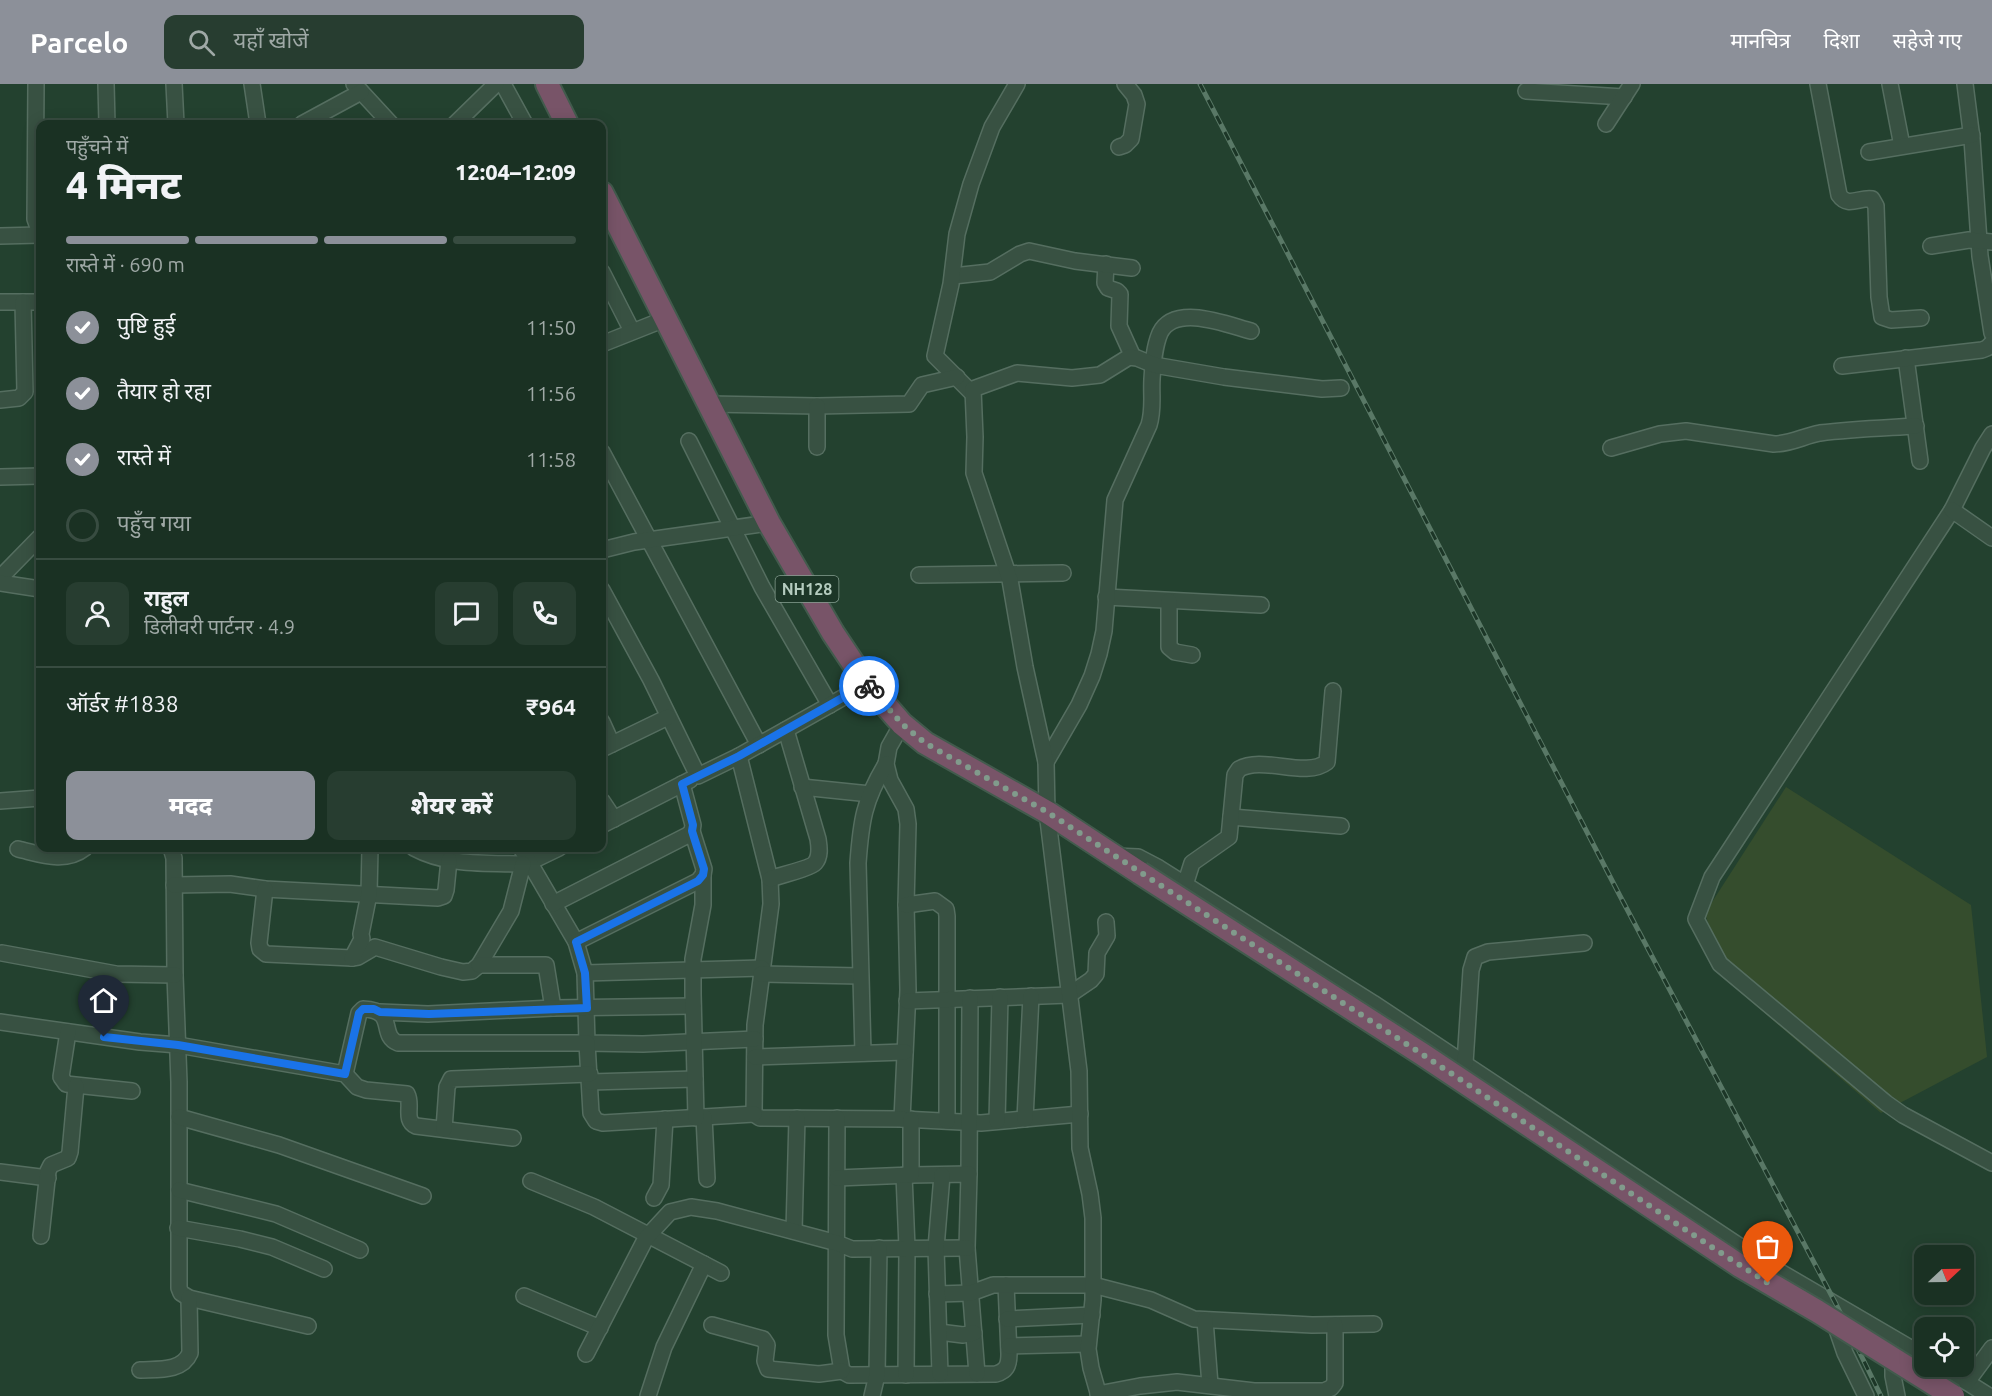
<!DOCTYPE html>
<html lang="hi">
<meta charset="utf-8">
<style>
body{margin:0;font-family:Ubuntu,"Noto Sans Devanagari",sans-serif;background:#273d30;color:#f1f3f6;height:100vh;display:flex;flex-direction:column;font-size:22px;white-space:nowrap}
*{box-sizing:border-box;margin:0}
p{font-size:20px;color:#9fa9a6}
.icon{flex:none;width:33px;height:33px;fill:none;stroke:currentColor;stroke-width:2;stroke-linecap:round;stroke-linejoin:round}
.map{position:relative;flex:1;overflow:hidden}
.details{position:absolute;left:36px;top:36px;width:570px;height:732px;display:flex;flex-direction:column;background:#1a3123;border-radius:12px;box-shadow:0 3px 15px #0003,0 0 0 2px #384c41}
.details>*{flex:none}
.needle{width:39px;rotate:68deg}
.fabs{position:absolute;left:1914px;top:1161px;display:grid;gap:12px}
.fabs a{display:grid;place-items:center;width:60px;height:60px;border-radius:12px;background:#1a3123;box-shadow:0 3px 15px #0003,0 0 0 2px #384c41;font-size:30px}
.pin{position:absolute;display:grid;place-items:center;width:51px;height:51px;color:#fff;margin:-62px -26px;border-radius:50% 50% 50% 0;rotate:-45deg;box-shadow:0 0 6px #0007}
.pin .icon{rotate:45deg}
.courier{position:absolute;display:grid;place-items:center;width:60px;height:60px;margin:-30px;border:4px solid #1a73e8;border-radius:50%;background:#fff;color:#222;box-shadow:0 2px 8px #0007}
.overview em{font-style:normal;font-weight:800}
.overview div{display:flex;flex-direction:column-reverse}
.overview{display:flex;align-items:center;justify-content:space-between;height:102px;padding:0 30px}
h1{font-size:39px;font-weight:800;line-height:45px}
.bar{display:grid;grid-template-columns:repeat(4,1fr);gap:9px 6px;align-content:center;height:72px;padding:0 30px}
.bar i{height:8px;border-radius:4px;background:#384c41}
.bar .selected{background:#8c9099}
.bar p{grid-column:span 4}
.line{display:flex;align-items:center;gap:15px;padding:0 30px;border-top:2px solid #384c41}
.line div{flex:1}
.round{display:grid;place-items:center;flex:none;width:63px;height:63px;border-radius:12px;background:#273d30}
ol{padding:0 30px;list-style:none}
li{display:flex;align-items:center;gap:18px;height:66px}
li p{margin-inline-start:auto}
li .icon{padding:6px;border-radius:50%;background:#8c9099;color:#fff;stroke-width:4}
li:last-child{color:#9fa9a6}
li i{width:33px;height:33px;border:3px solid #384c41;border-radius:50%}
.action{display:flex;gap:12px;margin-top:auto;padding:12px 30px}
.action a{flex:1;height:69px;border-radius:12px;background:#8c9099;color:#fff;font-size:24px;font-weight:800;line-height:69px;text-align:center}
.action a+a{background:#273d30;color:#f1f3f6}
header{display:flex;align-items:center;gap:36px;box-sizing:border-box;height:84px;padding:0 30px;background:#8c9099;color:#fff}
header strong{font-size:28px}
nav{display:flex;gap:33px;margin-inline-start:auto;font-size:21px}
.search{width:420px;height:54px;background:#273d30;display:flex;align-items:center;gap:15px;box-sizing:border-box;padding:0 21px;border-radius:12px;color:#9fa9a6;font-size:22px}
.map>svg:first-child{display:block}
</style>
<header>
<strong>Parcelo</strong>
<div class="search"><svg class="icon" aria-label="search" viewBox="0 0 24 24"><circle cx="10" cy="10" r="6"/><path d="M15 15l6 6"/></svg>यहाँ खोजें</div>
<nav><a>मानचित्र</a><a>दिशा</a><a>सहेजे गए</a></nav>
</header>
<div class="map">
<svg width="1992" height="1312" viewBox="0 0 1992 1312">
<rect width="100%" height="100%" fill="#23412f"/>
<!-- green -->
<path fill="#354d2d" d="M1786,703L1971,821L1987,973L1881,1029L1725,895L1705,829Z"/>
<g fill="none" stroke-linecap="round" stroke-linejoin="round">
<defs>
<g id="minor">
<path d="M36,0L35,135L40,149"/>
<path d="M106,0L107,40"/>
<path d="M174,0L176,40"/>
<path d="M252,0L258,40"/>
<path d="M354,0L391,40"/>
<path d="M503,0L525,40"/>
<path d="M1818,0L1839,111C1848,124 1859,113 1872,115L1876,122L1879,213L1882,233L1891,236L1921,234"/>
<path d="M1890,0L1902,62"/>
<path d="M1965,0L1972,55L1980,172L1992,249"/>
<path d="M1526,7L1624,13"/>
<path d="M302,40L361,8"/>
<path d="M455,40L496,0"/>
<path d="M1606,40L1632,0"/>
<path d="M1119,63L1125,61L1131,55L1137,20L1134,11L1125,0"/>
<path d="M1869,68L1972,51"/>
<path d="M0,152L40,151"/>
<path d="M1931,162L1969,156L1992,158"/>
<path d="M1106,180L1105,199L1108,204L1117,207L1120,210L1119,242L1133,273"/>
<path d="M602,188L632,247"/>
<path d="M953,192L990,188L1020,170L1029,167L1075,177L1132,184"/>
<path d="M0,218H40"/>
<path d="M602,260L665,235"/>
<path d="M1906,274L1920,377"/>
<path d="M1842,282L1982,266L1987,264L1992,259"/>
<path d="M972,309L935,272L951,200L957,150L971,100L992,43L1017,0"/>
<path d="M0,316L19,314L25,308L23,218"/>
<path d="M709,320L817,322L909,320L922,301L957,293"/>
<path d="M1992,350L1983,364L1952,426L1712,793L1696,835L1720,880L1886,1019L1903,1031L1992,1079"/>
<path d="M689,357L762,503L830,621"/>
<path d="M817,363V322"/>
<path d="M1611,364L1660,350L1686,347L1774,360C1790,360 1804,352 1820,349C1852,345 1884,344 1916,342"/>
<path d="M602,368L759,661"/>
<path d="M0,393L40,392"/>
<path d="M1952,426L1992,454"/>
<path d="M602,466L634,458L769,439"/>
<path d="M919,491L1063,489"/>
<path d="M0,494L40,453"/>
<path d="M0,499L40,505"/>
<path d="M602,506L651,596L698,692L739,672L867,600"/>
<path d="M1106,513L1261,521"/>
<path d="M1169,517V563L1175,568L1192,571"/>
<path d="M602,638L612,660"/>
<path d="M902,640L889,663L886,680L890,696L906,725L908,740L906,821L908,906L902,1035L981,1039L1080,1030"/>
<path d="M602,665L668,633"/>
<path d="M739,672L770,795L771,820L755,941L754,1030L760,1034L902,1035"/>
<path d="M1046,678L1079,621L1092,592L1099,570L1104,547L1115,416L1149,341C1154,325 1151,311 1152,295C1153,280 1154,263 1160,249C1175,219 1228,241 1251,247"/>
<path d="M802,703L870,710"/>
<path d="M0,717L40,714"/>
<path d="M602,717L614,735"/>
<path d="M1231,733L1341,742"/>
<path d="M602,741L690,696"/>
<path d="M171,764L174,774L175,891L179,998V1204L181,1209L189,1214L308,1242"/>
<path d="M414,764C447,782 486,779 523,780L530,778L559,764"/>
<path d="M521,764L576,858L585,889L587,959L643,960L755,955"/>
<path d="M18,765C40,770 65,780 85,764"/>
<path d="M1115,772L1138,773L1159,784L1373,919L1765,1179L1924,1272"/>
<path d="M770,795C778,792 811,784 815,779C821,772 819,762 818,755L786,646"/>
<path d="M174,801L230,800L265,805L438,814L444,812L446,806L449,776"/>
<path d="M1185,801L1192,779L1229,753L1235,691L1239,685C1263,671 1305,695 1327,678L1333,607"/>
<path d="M265,805L259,859L260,865L266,870L352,874L358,873L375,863L441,883L463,888L472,887L479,881L511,827L523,780"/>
<path d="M553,820L688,751L692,747L693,741L682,700"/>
<path d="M906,821L935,817L946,825L947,832V1037"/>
<path d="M576,858L698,797L703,791L704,785L692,747"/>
<path d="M2,869L116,890L175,891"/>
<path d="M352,874L362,855L361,850L369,810L370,764"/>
<path d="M479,881H546L553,924"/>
<path d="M585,889L762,884"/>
<path d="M761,890L860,892"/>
<path d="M907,917L1069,911L1091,896L1096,890L1097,869L1107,852L1106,838"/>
<path d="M380,928L428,930L553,924L693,922"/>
<path d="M0,938L140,958L178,961L345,990L357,1003L366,1006L407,1010C413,1021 403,1036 416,1042L513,1054"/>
<path d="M68,948L61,993L66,1000L132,1007"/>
<path d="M863,969L858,779C861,737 864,716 886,680"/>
<path d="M755,973L905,968"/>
<path d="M1465,979L1471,886L1475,873L1488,868L1584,859"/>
<path d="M345,990L359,929L363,925C398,926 378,951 398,959H587L591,1029L596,1037L603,1039L754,1030"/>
<path d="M590,998L695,995"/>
<path d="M179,1033L279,1061L423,1112"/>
<path d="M704,1033L707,1095"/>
<path d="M696,1034L693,910V875L703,821V791"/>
<path d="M837,1034L836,1251L842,1287L849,1291L996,1290C1006,1287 1009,1282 1009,1270L1006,1201"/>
<path d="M1025,1035L1031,912"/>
<path d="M997,1037L1000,913"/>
<path d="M444,1045L447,1003L451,995L590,990"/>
<path d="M0,1088L48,1094"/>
<path d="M969,1090L970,914"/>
<path d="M904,1091L907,1164L906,1291"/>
<path d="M911,1091L969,1090L967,1164L977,1290"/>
<path d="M837,1094L911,1091V1035"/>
<path d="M531,1097L594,1123L721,1189"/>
<path d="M179,1106L276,1130L360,1166"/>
<path d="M654,1114L661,1101L665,1035"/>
<path d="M178,1144L240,1155L272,1163L324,1185"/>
<path d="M794,1147L797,1034"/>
<path d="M41,1152L48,1087L51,1081L68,1074L70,1068L76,1002"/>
<path d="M937,1210L971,1209L993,1201H1093L1151,1216L1194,1235L1312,1241L1374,1240"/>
<path d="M524,1212L600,1244"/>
<path d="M1007,1235L1092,1231"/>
<path d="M1205,1236L1210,1301"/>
<path d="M1834,1237L1845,1269L1866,1312"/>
<path d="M712,1241L763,1255L767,1261L765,1277L768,1285L819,1290L842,1287"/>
<path d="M939,1248L963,1251L974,1249"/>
<path d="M1009,1262L1088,1260"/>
<path d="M1893,1268V1292L1897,1312"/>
<path d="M586,1270L646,1154L670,1128L691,1123L717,1127L837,1159L852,1165L967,1164"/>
<path d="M1941,1282L1989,1312"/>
<path d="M140,1286C158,1285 182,1288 190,1269L189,1214"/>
<path d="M940,1290L936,1164L942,1091"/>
<path d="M1967,1298L1992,1264"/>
<path d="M1098,1310L1140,1302L1177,1298L1254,1307H1324L1331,1304L1335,1299V1241"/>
<path d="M648,1312L664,1263L704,1180"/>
<path d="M872,1312L877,1291L879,1164"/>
<path d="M1099,1312L1091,1284L1088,1265L1093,1216V1134L1090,1110L1080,1064L1079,987L1047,728L1046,678L1025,583L1010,496L974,389L975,353L973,305L1017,289L1072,294L1100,291L1129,273L1137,274L1154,281L1224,293L1322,305L1341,304"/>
</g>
<g id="highway">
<path d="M547,0L567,40"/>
<path d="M602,109L769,439L833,549L867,600L902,640L925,659L1047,728L1140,789"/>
</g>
</defs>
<!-- minor casing -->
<use href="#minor" stroke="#556e60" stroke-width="18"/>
<!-- highway casing -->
<use href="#highway" stroke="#425b4d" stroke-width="26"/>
<!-- minor -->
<use href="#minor" stroke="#385142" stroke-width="15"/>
<!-- highway -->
<use href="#highway" stroke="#785468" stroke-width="22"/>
<defs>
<path id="rail" d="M1200,0L1619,810L1836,1220L1881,1312"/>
</defs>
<!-- rail casing -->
<use href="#rail" stroke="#597866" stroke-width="5"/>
<!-- rail -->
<use href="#rail" stroke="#1c3627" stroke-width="3" stroke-dasharray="9" stroke-linecap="butt"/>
<defs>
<path id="highway-bridge" d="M1140,789L1422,970L1740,1182L1817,1227L1953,1312"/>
</defs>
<!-- highway-bridge casing -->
<use href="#highway-bridge" stroke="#425b4d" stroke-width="26" stroke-linecap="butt"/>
<!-- highway-bridge -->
<use href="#highway-bridge" stroke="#785468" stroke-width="22"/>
</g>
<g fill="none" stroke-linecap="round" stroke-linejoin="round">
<!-- done -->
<path stroke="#819b8c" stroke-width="6" stroke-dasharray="0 10.8" d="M869,602L902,640L925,659L1047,728L1422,970L1707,1160L1768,1199"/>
<!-- route -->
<path stroke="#1a73e8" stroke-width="8" d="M104,953L178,961L345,990L359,929L363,925H374L380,928L429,930L587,924L585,889L576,858L698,797L703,791L704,785L692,747L693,741L682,700L739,672L867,600L869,602"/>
</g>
<g text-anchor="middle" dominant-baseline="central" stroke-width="5" stroke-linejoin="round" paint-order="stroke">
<!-- shield labels -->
<rect fill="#1c3627" stroke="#869e91" stroke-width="1.5" x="775.5" y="492" width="63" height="26" rx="4.5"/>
<g font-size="16" font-weight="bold" fill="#b4cbbe">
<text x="807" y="505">NH128</text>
</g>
</g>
</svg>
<div class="fabs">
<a><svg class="needle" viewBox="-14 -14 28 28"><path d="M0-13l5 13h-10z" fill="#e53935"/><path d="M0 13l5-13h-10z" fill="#9fa9a6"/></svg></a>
<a><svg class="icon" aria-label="locate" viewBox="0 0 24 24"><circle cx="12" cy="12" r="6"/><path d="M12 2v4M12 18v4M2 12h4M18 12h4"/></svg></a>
</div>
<div class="pin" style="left:1768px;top:1199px;background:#ea580c"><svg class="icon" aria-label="bag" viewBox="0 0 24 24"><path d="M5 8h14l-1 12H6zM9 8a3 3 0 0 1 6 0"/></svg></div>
<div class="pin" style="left:104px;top:953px;background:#1f2937"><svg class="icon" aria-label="home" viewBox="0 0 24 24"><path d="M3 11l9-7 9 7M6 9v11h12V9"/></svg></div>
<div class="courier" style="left:869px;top:602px"><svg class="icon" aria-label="bike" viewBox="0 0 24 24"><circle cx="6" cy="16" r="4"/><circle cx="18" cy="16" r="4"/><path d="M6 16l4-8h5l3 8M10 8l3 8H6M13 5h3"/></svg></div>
<section class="details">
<div class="overview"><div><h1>4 मिनट</h1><p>पहुँचने में</p></div><em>12:04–12:09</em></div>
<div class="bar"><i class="selected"></i><i class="selected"></i><i class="selected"></i><i></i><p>रास्ते में · 690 m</p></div>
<ol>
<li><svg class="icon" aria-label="check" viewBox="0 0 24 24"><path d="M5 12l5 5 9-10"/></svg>पुष्टि हुई<p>11:50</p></li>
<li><svg class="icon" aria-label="check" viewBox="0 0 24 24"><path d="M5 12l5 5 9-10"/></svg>तैयार हो रहा<p>11:56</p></li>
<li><svg class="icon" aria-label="check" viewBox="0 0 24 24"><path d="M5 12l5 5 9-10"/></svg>रास्ते में<p>11:58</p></li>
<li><i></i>पहुँच गया</li>
</ol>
<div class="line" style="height:108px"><a class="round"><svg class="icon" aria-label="person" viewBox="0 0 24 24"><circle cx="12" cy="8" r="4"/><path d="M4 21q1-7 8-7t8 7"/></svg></a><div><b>राहुल</b><p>डिलीवरी पार्टनर · 4.9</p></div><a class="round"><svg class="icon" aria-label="chat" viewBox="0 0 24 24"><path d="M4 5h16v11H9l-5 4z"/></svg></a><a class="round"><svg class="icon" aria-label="phone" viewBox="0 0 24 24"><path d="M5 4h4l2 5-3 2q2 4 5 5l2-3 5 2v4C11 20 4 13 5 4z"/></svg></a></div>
<div class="line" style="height:78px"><div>ऑर्डर #1838</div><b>₹964</b></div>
<div class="action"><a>मदद</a><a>शेयर करें</a></div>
</section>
</div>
